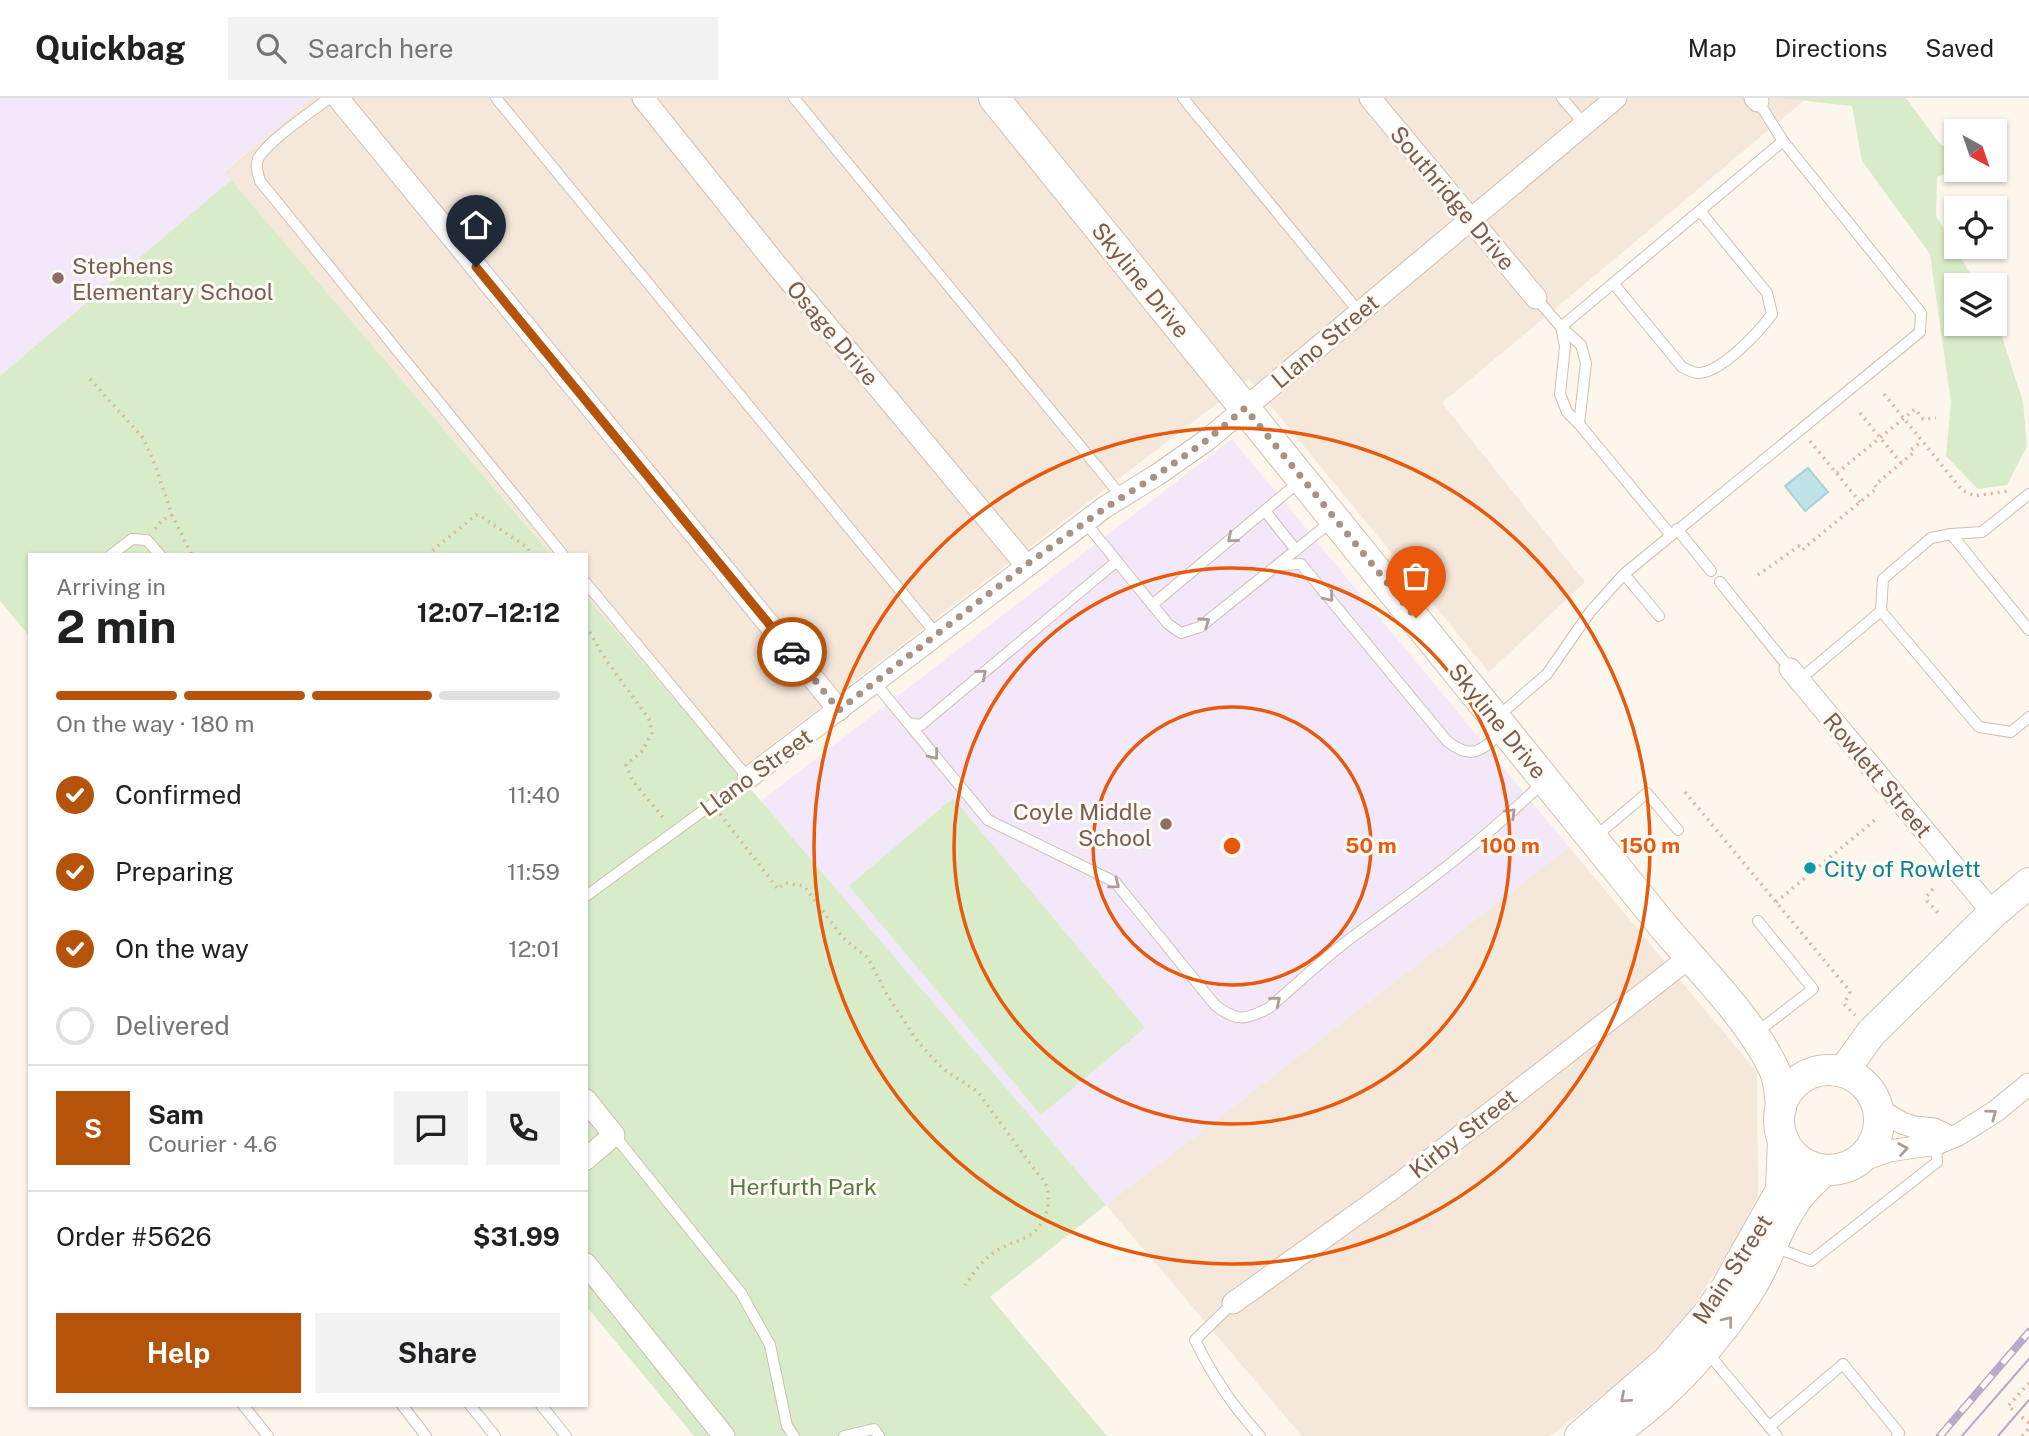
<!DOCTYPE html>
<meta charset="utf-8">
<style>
body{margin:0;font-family:"Public Sans",sans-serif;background:#f2f2f2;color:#202124;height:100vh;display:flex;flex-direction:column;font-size:26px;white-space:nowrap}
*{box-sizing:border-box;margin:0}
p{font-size:23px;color:#757577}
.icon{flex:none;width:38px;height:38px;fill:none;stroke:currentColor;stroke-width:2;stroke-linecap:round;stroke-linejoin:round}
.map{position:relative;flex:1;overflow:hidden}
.drawer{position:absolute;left:28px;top:455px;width:560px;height:854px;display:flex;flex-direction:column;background:#fff;border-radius:0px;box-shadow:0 2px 5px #0004}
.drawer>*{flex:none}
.needle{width:46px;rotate:140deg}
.fabs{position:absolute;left:1944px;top:21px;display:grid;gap:14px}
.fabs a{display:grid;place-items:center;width:63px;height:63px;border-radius:0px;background:#fff;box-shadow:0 2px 5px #0004;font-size:35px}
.pin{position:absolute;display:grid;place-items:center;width:60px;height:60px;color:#fff;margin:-72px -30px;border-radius:50% 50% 50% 0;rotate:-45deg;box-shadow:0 0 7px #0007}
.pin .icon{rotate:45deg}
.courier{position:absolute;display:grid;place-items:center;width:70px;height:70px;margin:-35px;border:5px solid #b45309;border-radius:50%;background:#fff;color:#222;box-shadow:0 2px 9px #0007}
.overview em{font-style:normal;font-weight:700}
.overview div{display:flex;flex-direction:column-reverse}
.overview{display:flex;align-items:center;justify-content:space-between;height:119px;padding:0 28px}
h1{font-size:46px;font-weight:700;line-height:52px}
.bar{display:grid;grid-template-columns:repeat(4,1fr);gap:10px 7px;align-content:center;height:84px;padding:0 28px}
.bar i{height:9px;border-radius:5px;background:#e0e0e0}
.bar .active{background:#b45309}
.bar p{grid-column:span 4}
.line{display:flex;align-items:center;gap:18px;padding:0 28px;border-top:2px solid #e0e0e0}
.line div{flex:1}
.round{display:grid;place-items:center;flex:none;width:74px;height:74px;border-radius:0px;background:#f2f2f2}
ol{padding:0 28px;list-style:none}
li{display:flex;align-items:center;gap:21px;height:77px}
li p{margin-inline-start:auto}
li .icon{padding:7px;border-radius:50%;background:#b45309;color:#fff;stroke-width:4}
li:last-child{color:#757577}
li i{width:38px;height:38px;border:4px solid #e0e0e0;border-radius:50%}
.cta{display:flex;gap:14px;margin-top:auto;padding:14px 28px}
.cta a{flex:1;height:80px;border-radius:0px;background:#b45309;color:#fff;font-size:28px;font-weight:700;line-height:80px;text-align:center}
.cta a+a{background:#f2f2f2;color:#202124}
header{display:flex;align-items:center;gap:42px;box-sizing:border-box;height:98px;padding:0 35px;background:#fff;border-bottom:2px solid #e0e0e0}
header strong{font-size:33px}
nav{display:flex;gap:38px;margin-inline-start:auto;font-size:24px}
.search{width:490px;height:63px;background:#f2f2f2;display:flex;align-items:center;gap:18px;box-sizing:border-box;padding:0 24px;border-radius:0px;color:#757577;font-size:26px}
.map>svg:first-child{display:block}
</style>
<header>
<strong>Quickbag</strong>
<div class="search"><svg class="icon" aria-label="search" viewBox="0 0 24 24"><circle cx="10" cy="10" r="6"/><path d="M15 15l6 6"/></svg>Search here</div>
<nav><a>Map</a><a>Directions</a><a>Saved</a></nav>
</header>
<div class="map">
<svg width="2029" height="1338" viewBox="0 0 2029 1338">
<rect width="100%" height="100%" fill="#fdf6ec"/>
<!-- residential -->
<g fill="#f5e8da">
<path d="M312,0H1807L1442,305L1585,484L1489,574L1249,281L736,674L586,498V457H551L224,74Z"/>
<path d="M1569,749L1757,974L1758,1098L1734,1145L1692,1210L1638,1270L1550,1338H1302L1106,1107Z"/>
</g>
<!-- education -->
<g fill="#f3e8fa">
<path d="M0,0H312L224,73L231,82L0,278Z"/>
<path d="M1232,341L1569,749L1106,1107L761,703Z"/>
</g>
<!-- green -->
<g fill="#d8ecc9">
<path d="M1781,0H1906L1940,46L1956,53V71L1937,79L1936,118L1977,187H1956V226H1995V217L2023,304L2027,348L2007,387L1978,391L1946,358L1951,304L1930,156L1862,63L1852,8Z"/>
<path d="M231,82L551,457H30V539L0,503V278Z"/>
<path d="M586,498L1106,1107L990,1199L1107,1338H694L586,1208Z"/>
<path d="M953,700L1145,930L1041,1017L849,788Z"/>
</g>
<!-- water -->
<path fill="#bfe3e8" stroke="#a5d3da" stroke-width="2" d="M1808,370L1828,394L1805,413L1785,388Z"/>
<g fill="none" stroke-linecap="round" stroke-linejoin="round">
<defs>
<g id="lane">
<path d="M329,0C313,13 266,44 258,61C255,69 258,75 260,83L563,457"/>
<path d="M496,0L937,537"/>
<path d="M794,0L1122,399"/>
<path d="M1183,0L1359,214"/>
<path d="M1562,0L1584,26"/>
<path d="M1758,3L1783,43"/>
<path d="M1613,185L1682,269C1687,271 1693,275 1698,275C1721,275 1759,234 1772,216L1767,195L1700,113"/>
<path d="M1536,200L1561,229L1581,247L1586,265L1579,326"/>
<path d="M2029,396L1982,434L1951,436L2029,532"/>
<path d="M1265,413L1296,452"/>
<path d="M1085,424L1168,526L1181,535L1200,529L1332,423"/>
<path d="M1677,431L1711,473"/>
<path d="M111,457L132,441L147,442L160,457"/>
<path d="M1280,467L1301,466L1447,643C1473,664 1483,651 1504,632"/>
<path d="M1624,476L1659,518"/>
<path d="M1720,484L1790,571"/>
<path d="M586,485L748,680L586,798"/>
<path d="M1152,507L1300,383"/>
<path d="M1881,513L1883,481L1931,440L1951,436"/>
<path d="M1799,582L1881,513L1979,629L2011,634L2029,619"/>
<path d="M875,585L988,722L1115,784L1215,907C1236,924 1246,922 1269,910C1298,885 1325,859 1355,837C1421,789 1486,741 1543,684"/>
<path d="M1496,620L1547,576L1590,514L1624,476L1920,234L1921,215L1783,43L1561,229L1565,248L1560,296L1567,314L1579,326L1670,436"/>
<path d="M908,625L921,627L1117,463"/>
<path d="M1595,739L1647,695L1678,732"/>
<path d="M1757,934L1813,891L1758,823"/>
<path d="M614,1037L741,1195L770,1247L787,1328L794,1338"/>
<path d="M1774,1149L1811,1163L1937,1064L1936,1046"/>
<path d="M1233,1205L1195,1242C1213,1279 1232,1307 1260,1338"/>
<path d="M1707,1254L1777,1338"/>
<path d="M243,1307L268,1338"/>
<path d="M402,1307L426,1338"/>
<path d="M470,1307L495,1338"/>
<path d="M541,1307L566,1338"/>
<path d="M1769,1329L1843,1266L1899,1335L1897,1338"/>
<path d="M844,1338L874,1331L879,1338"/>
</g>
<g id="street">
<path d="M338,0L839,612"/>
<path d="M643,0L779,170L1026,467"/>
<path d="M1370,0L1536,200"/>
<path d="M1755,0L1758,3"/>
<path d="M1790,571L1993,815"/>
<path d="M748,680L1105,409L1157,377L1207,342L1616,0"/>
<path d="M586,1002L614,1037L586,1061"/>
<path d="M1878,1011L1902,1025L1914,1029L1934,1031L1951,1039"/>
<path d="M1855,1065L1889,1053L1936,1046L1958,1037L1996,1013L2029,986"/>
<path d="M586,1166L724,1338"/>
<path d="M1233,1205L1399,1086L1690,859"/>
</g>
<g id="secondary">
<path d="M994,0L1664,829C1699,870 1748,919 1772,967C1779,980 1780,996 1781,1010"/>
<circle cx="1829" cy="1022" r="50"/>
<path d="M1843,974L1871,935L1993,815L2029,785"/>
<path d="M1580,1338L1667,1263L1708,1216L1726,1190L1781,1092L1783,1041"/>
<path d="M1609,1338C1666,1300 1718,1244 1753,1186C1769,1159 1777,1129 1795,1104C1802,1092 1815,1082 1824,1072"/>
</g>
</defs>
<!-- lane casing -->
<use href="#lane" stroke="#d1beb0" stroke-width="12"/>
<!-- street casing -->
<use href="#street" stroke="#d1beb0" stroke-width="23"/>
<!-- secondary casing -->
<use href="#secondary" stroke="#d6c0b0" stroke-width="32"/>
<!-- path -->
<g stroke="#d9b8a5" stroke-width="3.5" stroke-dasharray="2 5" stroke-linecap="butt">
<path d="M90,281L143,340L155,367L172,417L192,457"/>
<path d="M1884,296L1962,392L1974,398L2009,393"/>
<path d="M1860,315L1901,365"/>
<path d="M1810,343L1860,404"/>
<path d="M1837,375L1915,311L1923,321L1936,320"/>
<path d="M155,431L162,422L172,417"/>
<path d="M427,457L476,417L482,419L528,450L531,457"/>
<path d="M1758,477L1799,448L1802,452L1877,390L1875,387L1913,355L1911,352L1922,343"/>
<path d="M586,528L606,562L649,621L652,635L643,652L626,667L632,682L665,722"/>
<path d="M1685,694L1848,891L1850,894L1844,906L1855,917"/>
<path d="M720,716L778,791L785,785L804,788L843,840L868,860L887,897L918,944L942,970L978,994L1037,1075C1056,1090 1050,1124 1030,1137C1019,1144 1005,1146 995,1154C982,1162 974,1175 965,1187"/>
<path d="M1933,791L1927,798V803L1941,818"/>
<path d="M1776,804L1875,722"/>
<path d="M2029,1285L2008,1308L2029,1325"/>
<path d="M2022,1338L2029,1330"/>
</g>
<!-- lane -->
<use href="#lane" stroke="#fff" stroke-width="10"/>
<!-- street -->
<use href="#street" stroke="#fff" stroke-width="21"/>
<!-- secondary -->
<use href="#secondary" stroke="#fff" stroke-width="30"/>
<!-- tram -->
<g stroke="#b9a8c9" stroke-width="2">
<path d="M1962,1338L2029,1261"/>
<path d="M1998,1338L2029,1302"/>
</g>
<defs>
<path id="rail" d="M1940,1338L2029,1234"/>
</defs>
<!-- rail casing -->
<use href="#rail" stroke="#b9a8c9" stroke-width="8"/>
<!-- rail -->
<use href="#rail" stroke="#fffaf3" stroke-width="5" stroke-dasharray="16" stroke-linecap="butt"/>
</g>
<!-- one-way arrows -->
<defs><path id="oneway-chevron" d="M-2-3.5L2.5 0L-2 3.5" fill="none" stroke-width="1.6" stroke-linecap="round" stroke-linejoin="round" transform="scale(1.75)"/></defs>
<g stroke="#af9d94">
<use href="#oneway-chevron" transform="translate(1232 440) rotate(140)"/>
<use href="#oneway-chevron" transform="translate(1329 499) rotate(51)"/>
<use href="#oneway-chevron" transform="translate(1205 524) rotate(-35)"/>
<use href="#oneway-chevron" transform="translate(982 576) rotate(-40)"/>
<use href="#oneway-chevron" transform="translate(934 657) rotate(51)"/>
<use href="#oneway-chevron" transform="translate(1511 715) rotate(-44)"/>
<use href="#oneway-chevron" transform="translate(1115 786) rotate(37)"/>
<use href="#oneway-chevron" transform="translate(1276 903) rotate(-39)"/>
<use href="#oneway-chevron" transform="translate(1992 1016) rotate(-36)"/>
<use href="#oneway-chevron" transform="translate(1903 1051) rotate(-9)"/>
<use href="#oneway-chevron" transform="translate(1728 1223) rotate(-52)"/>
<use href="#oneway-chevron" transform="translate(1625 1300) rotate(139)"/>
</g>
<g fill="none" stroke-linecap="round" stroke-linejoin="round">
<!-- done -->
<path stroke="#a89285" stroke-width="7" stroke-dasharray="0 12.6" d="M792,554L839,612L1026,467L1105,410L1157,377L1207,342L1245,310L1416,520"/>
<!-- route -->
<path stroke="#b45309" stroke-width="9" d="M476,169L792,554"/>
</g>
<!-- distance rings -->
<g fill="none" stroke="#e8590c" stroke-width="3.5">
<circle cx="1232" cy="748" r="139"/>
<circle cx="1232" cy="748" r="278"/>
<circle cx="1232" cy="748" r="418"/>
</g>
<!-- markers -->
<g fill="#8d6e63" stroke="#fffaf3" stroke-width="2.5">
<circle cx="58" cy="180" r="7"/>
<circle cx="1166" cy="726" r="7"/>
</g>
<circle fill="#0f9aa8" stroke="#fffaf3" stroke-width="2.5" cx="1810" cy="770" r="7"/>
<g text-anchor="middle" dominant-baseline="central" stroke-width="6" stroke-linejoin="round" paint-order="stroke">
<!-- street labels -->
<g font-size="23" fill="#7a5c4d" stroke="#fffaf3">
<text transform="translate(1453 100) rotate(50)">Southridge Drive</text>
<text transform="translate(1141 182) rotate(51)">Skyline Drive</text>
<text transform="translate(833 235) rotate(50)">Osage Drive</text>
<text transform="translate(1325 243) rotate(-40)">Llano Street</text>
<text transform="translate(1498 623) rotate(51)">Skyline Drive</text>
<text transform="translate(756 674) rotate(-36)">Llano Street</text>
<text transform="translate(1878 677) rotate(50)">Rowlett Street</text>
<text transform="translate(1463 1035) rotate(-38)">Kirby Street</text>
<text transform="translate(1732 1171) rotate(-57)">Main Street</text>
</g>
<!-- education labels -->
<g font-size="23" fill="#785e54" stroke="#fffaf3" text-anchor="start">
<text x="72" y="167">Stephens<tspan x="72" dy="26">Elementary School</tspan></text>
<text x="1152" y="713" text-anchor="end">Coyle Middle<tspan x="1152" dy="26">School</tspan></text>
</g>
<!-- culture labels -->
<g font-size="23" fill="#0d838f" stroke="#fffaf3" text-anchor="start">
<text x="1824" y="770">City of Rowlett</text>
</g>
<!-- park labels -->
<g font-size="23" fill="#537a41" stroke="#fffaf3">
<text x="803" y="1088">Herfurth Park</text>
</g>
</g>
<circle cx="1232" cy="748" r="10" fill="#e8590c" stroke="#fffaf3" stroke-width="3.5"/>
<g font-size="21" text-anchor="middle" font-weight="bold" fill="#e8590c" stroke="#fffaf3" stroke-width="6" stroke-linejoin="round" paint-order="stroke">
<text x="1371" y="755">50 m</text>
<text x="1510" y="755">100 m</text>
<text x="1650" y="755">150 m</text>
</g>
</svg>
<div class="fabs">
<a><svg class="needle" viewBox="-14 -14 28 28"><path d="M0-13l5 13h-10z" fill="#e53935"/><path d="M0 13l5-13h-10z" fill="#757577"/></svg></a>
<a><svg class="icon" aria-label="locate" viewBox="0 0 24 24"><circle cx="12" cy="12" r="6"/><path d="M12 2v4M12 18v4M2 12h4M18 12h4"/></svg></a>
<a><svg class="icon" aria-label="layers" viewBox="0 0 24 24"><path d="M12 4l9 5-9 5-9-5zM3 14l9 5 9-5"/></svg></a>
</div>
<div class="pin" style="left:1416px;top:520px;background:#ea580c"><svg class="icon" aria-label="bag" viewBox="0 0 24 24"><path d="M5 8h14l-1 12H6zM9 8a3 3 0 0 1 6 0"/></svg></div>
<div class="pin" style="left:476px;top:169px;background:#1f2937"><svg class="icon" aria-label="home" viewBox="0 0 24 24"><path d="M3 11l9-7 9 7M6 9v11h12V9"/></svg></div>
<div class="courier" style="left:792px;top:554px"><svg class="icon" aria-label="car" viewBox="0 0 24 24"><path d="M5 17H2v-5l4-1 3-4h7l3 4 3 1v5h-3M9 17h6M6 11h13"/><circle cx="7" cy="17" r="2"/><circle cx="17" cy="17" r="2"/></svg></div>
<section class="drawer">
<div class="overview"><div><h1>2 min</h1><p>Arriving in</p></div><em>12:07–12:12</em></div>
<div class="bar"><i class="active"></i><i class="active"></i><i class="active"></i><i></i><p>On the way · 180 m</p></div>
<ol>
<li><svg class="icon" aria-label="check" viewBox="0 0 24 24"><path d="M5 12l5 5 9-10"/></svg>Confirmed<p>11:40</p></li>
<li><svg class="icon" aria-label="check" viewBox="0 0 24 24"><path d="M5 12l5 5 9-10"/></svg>Preparing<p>11:59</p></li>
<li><svg class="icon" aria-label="check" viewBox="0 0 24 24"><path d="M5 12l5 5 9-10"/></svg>On the way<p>12:01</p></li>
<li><i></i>Delivered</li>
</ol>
<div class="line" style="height:126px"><b class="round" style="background:#b45309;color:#fff">S</b><div><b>Sam</b><p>Courier · 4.6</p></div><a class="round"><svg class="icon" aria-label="chat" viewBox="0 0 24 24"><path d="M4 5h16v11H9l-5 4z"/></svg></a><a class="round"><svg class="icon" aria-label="phone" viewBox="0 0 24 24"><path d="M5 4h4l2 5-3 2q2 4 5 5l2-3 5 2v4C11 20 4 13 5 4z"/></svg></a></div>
<div class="line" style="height:91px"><div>Order #5626</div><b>$31.99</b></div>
<div class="cta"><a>Help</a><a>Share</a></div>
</section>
</div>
